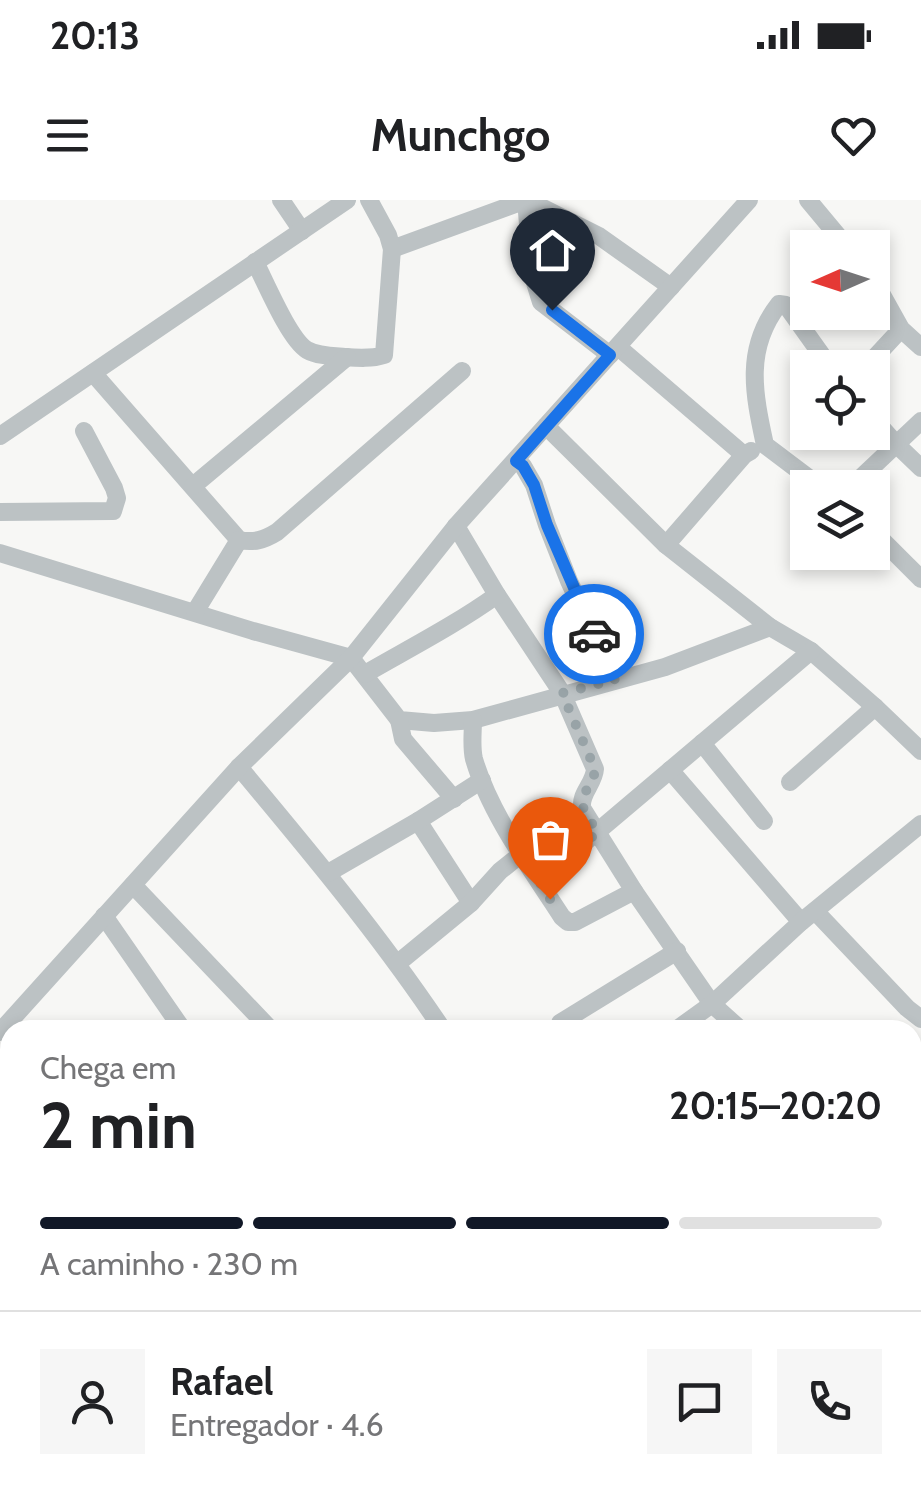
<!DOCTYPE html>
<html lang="pt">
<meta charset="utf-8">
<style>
body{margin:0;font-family:Cabin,sans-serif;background:#f6f6f6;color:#202124;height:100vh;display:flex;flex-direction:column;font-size:38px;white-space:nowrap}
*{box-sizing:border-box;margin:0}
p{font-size:32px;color:#757577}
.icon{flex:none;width:55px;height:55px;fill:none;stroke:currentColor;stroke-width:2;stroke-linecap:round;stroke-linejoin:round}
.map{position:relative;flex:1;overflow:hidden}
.drawer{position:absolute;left:0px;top:820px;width:922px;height:492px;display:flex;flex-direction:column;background:#fff;border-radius:30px 30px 0 0;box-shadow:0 5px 15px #0003}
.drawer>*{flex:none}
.needle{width:65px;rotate:267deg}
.buttons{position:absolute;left:790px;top:30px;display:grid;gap:20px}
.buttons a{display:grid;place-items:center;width:100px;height:100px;border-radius:0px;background:#fff;box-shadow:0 5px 15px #0003;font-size:50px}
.pin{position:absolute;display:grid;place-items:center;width:85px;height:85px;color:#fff;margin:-102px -42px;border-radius:50% 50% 50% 0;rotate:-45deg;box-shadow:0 0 10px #0007}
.pin .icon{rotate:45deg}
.courier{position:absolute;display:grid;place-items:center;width:100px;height:100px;margin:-50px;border:8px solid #1a73e8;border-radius:50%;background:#fff;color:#222;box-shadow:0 2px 12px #0007}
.head em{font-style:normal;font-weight:700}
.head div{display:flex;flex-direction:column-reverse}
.head{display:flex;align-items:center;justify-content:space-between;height:170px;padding:0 40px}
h1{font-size:65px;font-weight:700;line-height:75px}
.bar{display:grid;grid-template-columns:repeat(4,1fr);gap:15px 10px;align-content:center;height:120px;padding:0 40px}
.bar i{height:12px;border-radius:8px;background:#e0e0e0}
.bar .active{background:#111827}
.bar p{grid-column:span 4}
.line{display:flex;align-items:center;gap:25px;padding:0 40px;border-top:2px solid #e0e0e0}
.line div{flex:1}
.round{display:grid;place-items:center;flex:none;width:105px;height:105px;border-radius:0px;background:#f6f6f6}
.status{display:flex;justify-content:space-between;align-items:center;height:70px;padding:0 50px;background:#fff;direction:ltr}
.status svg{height:28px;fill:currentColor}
header{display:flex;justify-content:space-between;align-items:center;height:130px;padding:0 40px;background:#fff;font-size:45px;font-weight:700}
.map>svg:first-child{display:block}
</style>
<div class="status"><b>20:13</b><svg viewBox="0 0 49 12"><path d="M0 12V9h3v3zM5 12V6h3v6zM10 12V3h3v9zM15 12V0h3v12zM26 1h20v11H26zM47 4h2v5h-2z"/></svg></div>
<header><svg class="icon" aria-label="menu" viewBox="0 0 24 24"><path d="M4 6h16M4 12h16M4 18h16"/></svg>Munchgo<svg class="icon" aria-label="heart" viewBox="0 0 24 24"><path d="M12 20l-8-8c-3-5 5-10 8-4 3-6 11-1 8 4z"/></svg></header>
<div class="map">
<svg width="921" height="1311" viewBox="0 0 921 1311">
<rect width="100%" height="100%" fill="#f7f7f5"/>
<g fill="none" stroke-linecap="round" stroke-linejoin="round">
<!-- minor -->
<g stroke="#bcc2c4" stroke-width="18">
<path d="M281,0L302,31"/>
<path d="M532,0L533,3L599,36L671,87"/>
<path d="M808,0L848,48"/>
<path d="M392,49L526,0L532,73L541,102L610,155"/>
<path d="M255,62C266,83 289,139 307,150C318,156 332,156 345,157C358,158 372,159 384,155L392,49L388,35L369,0"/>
<path d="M872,77L901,129L921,147"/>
<path d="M618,147L744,255"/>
<path d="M865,168L901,129"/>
<path d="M93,173L239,340C254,343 264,340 277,332L462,171"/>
<path d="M872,217L896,244L921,268"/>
<path d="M546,226L666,345L770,427L811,451L875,507L921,551"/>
<path d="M0,236L347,0"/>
<path d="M516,261L523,266L534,285L547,325L569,381L615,480"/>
<path d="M193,286L347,157"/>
<path d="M822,288L765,245C754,194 744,149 779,104L786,105L831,168"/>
<path d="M850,288L921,221"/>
<path d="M0,312L113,311L117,298L114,288L84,231"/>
<path d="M456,326L497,395L562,493L595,569C594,584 580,593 582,608L634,691L712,804L741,830"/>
<path d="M872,330L921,379"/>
<path d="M666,345L744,255L751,251"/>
<path d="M0,353L253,431L351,458L399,520L434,523L473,520L665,467L770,427"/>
<path d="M195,412L239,340"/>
<path d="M365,474C410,448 455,425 497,395"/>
<path d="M399,520L403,539L454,599"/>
<path d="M473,520C473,532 471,547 474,559C490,614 531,669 562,717L568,722H575L634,691"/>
<path d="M702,543L764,621"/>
<path d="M239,567C310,652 381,737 443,830"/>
<path d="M670,570L801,722"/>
<path d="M790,582L875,507"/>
<path d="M418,621L471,703"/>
<path d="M328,673L418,621L482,580"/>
<path d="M539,681L811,451"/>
<path d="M133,685L271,830"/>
<path d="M815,711L907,808L921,819"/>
<path d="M104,716L183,830"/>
<path d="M398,763L471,703L500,671L520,655"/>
<path d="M560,823L677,751"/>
<path d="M676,830L712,804L801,722L921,624"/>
<path d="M0,832L239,567L351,458L456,326L749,0"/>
<path d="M912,883L921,870"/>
<path d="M912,1020L921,1034"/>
<path d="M0,1069L10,1066"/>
<path d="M912,1122L921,1117"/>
<path d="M0,1213L8,1229"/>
<path d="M912,1254L921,1260"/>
<path d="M204,1302L216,1311"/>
<path d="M390,1302L395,1311"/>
<path d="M637,1302L646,1311"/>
<path d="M85,1311L106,1302"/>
<path d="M292,1311L306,1305L317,1311"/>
<path d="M597,1311L608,1302"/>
<path d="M688,1311L693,1302"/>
<path d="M745,1311L754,1302"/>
<path d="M911,1311L921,1295"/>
</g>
</g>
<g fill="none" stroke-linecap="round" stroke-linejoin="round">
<!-- done -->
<path stroke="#98a3a7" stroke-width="10" stroke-dasharray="0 18" d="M550,699L539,681L598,632C590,620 577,607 585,593C590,583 594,580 595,569L562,493L615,480L594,434"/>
<!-- route -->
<path stroke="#1a73e8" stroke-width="12" d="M552,110L610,155L516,261L523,266L534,285L547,325L594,434"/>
</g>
</svg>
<div class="buttons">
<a><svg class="needle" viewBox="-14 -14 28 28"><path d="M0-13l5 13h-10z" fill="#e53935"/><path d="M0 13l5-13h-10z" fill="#757577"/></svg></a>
<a><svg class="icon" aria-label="locate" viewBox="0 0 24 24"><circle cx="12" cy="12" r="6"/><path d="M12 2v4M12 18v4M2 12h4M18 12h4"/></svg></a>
<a><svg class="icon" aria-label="layers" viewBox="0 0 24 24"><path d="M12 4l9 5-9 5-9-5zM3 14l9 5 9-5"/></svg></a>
</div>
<div class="pin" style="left:550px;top:699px;background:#ea580c"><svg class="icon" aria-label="bag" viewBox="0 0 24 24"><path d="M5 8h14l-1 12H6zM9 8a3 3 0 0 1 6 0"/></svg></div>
<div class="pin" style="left:552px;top:110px;background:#1f2937"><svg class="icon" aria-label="home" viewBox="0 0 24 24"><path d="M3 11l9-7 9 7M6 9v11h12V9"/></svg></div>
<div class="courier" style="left:594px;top:434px"><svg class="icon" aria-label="car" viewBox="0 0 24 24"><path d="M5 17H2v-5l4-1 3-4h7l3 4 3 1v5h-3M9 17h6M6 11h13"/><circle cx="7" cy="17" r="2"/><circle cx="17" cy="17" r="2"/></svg></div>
<section class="drawer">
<div class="head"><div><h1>2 min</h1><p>Chega em</p></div><em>20:15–20:20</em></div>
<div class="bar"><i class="active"></i><i class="active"></i><i class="active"></i><i></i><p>A caminho · 230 m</p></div>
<div class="line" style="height:180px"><a class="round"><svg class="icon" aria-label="person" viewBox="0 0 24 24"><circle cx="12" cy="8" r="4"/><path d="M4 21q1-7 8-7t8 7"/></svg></a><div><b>Rafael</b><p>Entregador · 4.6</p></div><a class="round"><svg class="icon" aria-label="chat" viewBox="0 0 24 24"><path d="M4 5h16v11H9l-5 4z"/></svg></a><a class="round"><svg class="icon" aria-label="phone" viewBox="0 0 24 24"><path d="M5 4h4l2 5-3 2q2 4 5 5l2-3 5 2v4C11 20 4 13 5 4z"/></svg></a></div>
</section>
</div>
